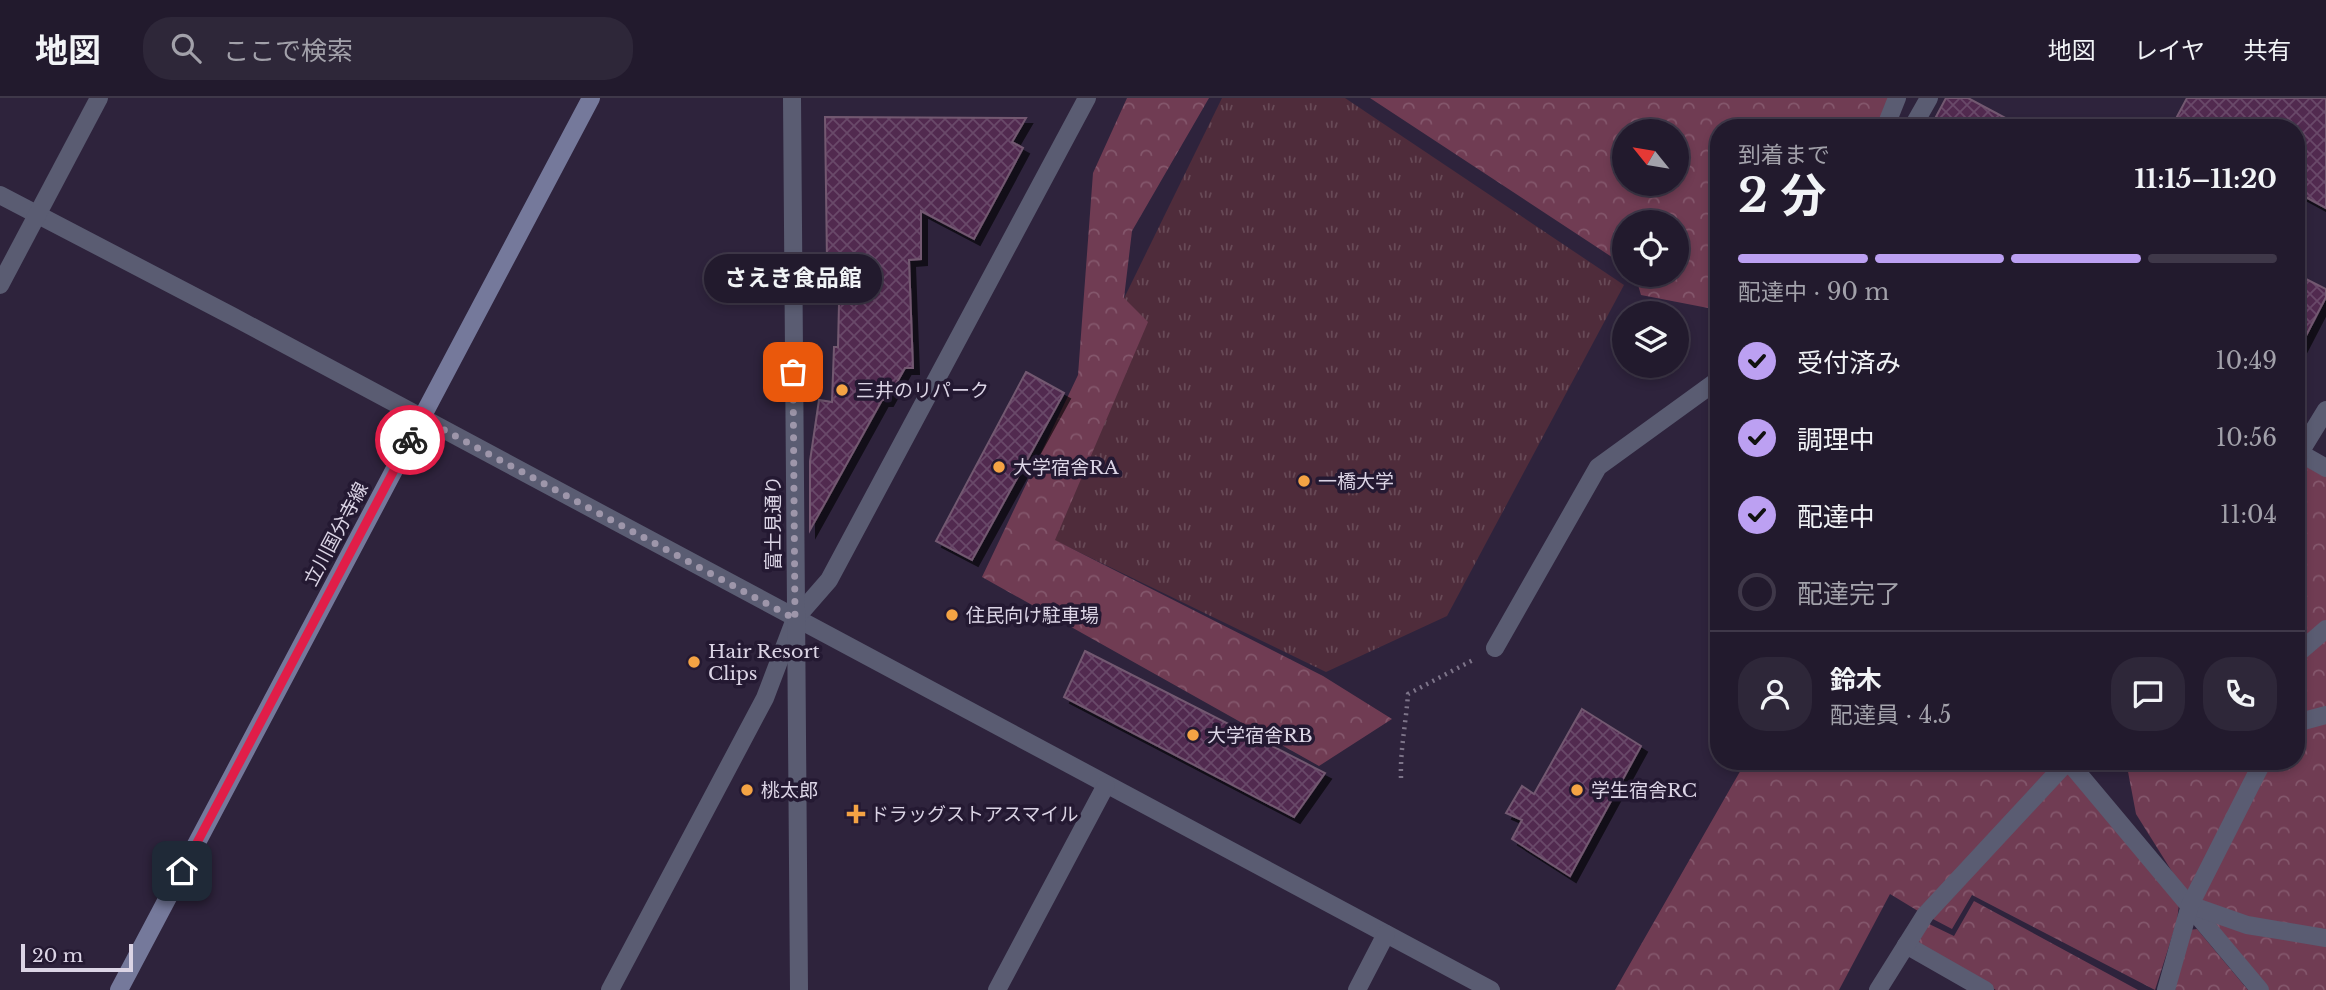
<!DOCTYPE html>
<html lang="ja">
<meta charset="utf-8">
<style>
body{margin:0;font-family:"Libre Baskerville","Noto Sans JP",serif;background:#2e2739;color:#f1f3f6;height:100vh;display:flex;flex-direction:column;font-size:26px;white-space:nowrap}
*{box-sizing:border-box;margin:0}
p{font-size:23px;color:#a2a1aa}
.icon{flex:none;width:38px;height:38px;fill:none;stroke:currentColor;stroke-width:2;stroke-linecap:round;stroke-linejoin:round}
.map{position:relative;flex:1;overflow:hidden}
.sheet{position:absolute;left:1710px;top:21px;width:595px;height:651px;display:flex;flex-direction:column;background:#221a2d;border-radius:28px;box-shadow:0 4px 10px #0003,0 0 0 2px #3f3849}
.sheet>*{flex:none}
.needle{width:46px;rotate:300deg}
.tools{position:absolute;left:1612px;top:21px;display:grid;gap:14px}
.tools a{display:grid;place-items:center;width:77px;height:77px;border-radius:50%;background:#221a2d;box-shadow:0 4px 10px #0003,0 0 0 2px #3f3849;font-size:35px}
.scale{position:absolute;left:21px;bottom:18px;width:112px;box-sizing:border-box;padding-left:7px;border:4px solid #dbd4e5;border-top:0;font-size:19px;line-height:24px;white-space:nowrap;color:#dbd4e5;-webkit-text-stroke:5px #241932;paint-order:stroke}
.pin{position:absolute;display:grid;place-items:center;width:60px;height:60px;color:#fff;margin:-30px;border-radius:14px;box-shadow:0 4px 10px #0006}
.courier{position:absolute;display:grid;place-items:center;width:70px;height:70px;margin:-35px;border:5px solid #e11d48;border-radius:50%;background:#fff;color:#222;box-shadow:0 2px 9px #0007}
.bubble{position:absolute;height:49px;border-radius:24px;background:#221a2d;box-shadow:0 4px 10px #0003,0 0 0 2px #3f3849;font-size:23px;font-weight:700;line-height:49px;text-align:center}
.head em{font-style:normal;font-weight:700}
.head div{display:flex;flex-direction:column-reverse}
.head{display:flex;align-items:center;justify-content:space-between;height:119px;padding:0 28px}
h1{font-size:46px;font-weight:700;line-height:52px}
.bar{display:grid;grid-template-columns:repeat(4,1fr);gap:10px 7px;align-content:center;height:84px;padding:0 28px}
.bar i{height:9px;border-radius:5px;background:#3f3849}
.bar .on{background:#bca0f2}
.bar p{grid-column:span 4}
.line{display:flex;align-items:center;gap:18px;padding:0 28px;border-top:2px solid #3f3849}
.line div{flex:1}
.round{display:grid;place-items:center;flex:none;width:74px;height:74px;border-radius:28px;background:#2e2739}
ol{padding:0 28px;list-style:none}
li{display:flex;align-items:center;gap:21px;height:77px}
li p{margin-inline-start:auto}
li .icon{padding:7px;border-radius:50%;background:#bca0f2;color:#111;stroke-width:4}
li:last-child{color:#a2a1aa}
li i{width:38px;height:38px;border:4px solid #3f3849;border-radius:50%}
header{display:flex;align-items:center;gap:42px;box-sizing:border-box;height:98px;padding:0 35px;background:#221a2d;border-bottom:2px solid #3f3849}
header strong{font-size:33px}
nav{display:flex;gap:38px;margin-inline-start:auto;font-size:24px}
.search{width:490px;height:63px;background:#2e2739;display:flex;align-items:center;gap:18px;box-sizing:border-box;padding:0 24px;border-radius:28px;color:#a2a1aa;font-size:26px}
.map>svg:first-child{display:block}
</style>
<header>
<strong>地図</strong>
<div class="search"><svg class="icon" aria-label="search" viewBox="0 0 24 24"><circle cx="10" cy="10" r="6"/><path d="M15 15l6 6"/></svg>ここで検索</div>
<nav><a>地図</a><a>レイヤ</a><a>共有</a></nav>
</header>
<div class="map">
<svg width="2326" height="892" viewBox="0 0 2326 892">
<defs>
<pattern id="grass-tufts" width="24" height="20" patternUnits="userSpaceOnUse" patternTransform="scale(1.75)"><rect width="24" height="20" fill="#4f2c3b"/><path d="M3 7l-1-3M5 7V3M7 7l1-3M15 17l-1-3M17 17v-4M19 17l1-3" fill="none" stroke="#684a57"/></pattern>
<pattern id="forest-crowns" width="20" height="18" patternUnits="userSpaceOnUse" patternTransform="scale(1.75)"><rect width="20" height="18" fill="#703c53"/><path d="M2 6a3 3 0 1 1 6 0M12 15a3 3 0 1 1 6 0" fill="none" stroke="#84576c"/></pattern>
<pattern id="building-cross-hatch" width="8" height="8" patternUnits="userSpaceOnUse" patternTransform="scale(1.75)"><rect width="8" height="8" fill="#512b50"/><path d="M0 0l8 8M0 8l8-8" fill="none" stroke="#694969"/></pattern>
<filter id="shadow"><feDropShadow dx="6" dy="6" stdDeviation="0" flood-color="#0009"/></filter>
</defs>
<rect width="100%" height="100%" fill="#2e233c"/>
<!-- grass -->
<path fill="url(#grass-tufts)" d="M1222,0H1345L1624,187L1447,518L1326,574L1015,423Z"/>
<!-- forest -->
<g fill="url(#forest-crowns)" fill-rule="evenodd">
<path d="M1127,0H1209L1132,133L1124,200L1148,224L1055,442L1323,578L1392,621L1319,668L982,479L1078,277L1093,75Z"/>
<path d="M1370,0H1897L1885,30H1718V203L1708,210L1641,197L1635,177H1676V124H1624V167ZM1624,33H1676V86H1624Z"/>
<path d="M2302,359L2326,373V527L2296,553V368Z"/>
<path d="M2326,535V614L2296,622L2298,560Z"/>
<path d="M2326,623V834L2247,820L2198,806L2269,663H2296V630Z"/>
<path d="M1746,663H1783L1790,668L1792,663H2051L2057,666L1918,813L1890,796L1839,892H1615Z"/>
<path d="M2126,663H2257L2188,799L2136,716Z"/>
<path d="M2068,672L2179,806L2177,823L2155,892L1972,797L1952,831L1931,820Z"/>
<path d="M1974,803L2138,892H1996L1913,847L1927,825L1954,838Z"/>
<path d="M2203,817L2326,845V892H2266Z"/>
<path d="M2197,831L2248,892H2175L2189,832Z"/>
</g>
<!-- building -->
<g fill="url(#building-cross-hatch)" stroke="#735971" stroke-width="2" filter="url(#shadow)">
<path d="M1946,0H1968L2024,30H1930Z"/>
<path d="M2187,0H2326V110L2296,94V30H2171Z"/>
<path d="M825,19L1026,20L1012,44L1023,50L974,141L921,113V161L909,162L913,270H905L887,302H882L810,432V363L819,302L832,304L834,249H838L840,163H827Z"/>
<path d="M2296,176L2326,191V199L2296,257Z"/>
<path d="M1026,274L1064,295L972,462L936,443Z"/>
<path d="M1085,553L1325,675L1294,719L1064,599Z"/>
<path d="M1582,611L1641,648L1570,778L1512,741L1522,722L1506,715L1522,688L1534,696Z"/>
</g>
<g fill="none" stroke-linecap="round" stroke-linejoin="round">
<!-- path -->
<path stroke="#7d7489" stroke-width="4.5" stroke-dasharray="2 5" stroke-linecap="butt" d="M1401,680C1400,652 1406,625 1408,596L1473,562"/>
<!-- service -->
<g stroke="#5a5c72" stroke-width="18">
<path d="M1885,30L1897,0"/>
<path d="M1912,30L1929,0"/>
<path d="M2300,355L2326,370"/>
<path d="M2296,361L2326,312"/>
<path d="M1495,550L1598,369L1718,282"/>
<path d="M2296,557L2326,531"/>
<path d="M2296,625L2326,617"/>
<path d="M2068,663L2260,892"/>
<path d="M2190,807L2247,827L2326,840"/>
<path d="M1906,847L1985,892"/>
<path d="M1878,892L1925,817L2068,663"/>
<path d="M2166,892L2190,807L2263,663"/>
</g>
<!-- minor -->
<g stroke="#5a5c72" stroke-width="18">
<path d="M0,97L232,218L1491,892"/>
<path d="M0,187L99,0"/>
<path d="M610,892L765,600L795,521L829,482L1087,0"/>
<path d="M997,892L1106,687"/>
<path d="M1357,892L1386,836"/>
</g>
<!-- tertiary -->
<path stroke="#5a5c72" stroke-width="18" d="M792,0L799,892"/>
<!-- secondary -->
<path stroke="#75799b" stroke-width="18" d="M119,892L591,0"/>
</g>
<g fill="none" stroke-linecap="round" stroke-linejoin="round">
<!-- done -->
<path stroke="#9e96aa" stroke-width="7" stroke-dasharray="0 12.6" d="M410,342L422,320L795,521L793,274"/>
<!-- route -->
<path stroke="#e11d48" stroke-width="9" d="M182,773L410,342"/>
</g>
<!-- markers -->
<g fill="#f4a344" stroke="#241932" stroke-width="2.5">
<circle cx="842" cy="292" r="7"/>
<circle cx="999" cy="369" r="7"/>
<circle cx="1304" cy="383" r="7"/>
<circle cx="952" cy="517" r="7"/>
<circle cx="694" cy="564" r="7"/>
<circle cx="1193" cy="637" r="7"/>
<circle cx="747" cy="692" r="7"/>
<circle cx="1577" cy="692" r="7"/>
<path d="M852.5 705.5h7v7h7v7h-7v7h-7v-7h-7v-7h7z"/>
</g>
<g text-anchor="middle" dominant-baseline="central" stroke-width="7" stroke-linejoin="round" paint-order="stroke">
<!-- poi labels -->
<g font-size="19" fill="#dbd4e5" stroke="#241932" text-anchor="start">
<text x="856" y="292">三井のリパーク</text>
<text x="1013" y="369">大学宿舎RA</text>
<text x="1318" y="383">一橋大学</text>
<text x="966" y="517">住民向け駐車場</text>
<text x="708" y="553">Hair Resort<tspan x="708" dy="22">Clips</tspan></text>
<text x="1207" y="637">大学宿舎RB</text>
<text x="761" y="692">桃太郎</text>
<text x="1591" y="692">学生宿舎RC</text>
<text x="870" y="716">ドラッグストアスマイル</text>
</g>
<!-- street labels -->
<g font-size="19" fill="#dbd4e5" stroke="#241932">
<text transform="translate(773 425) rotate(-90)">富士見通り</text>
<text transform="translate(336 436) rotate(-62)">立川国分寺線</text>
</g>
</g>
</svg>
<div class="tools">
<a><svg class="needle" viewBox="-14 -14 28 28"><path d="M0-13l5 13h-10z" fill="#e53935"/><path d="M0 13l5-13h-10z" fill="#a2a1aa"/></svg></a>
<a><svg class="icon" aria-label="locate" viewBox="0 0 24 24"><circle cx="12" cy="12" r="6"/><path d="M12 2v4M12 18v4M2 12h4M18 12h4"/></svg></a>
<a><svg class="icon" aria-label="layers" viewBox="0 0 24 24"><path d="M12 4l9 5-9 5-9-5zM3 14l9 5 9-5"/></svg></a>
</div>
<div class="scale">20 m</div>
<div class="pin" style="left:793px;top:274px;background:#ea580c"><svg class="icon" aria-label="bag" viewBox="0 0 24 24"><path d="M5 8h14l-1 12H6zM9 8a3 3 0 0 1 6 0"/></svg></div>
<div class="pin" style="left:182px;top:773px;background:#1f2937"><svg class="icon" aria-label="home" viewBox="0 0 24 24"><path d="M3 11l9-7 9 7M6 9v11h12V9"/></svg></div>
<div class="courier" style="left:410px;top:342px"><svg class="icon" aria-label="bike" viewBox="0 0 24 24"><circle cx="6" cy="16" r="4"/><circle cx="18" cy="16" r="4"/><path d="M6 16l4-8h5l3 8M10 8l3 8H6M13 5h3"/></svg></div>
<div class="bubble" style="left:704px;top:156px;width:178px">さえき食品館</div>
<section class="sheet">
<div class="head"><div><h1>2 分</h1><p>到着まで</p></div><em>11:15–11:20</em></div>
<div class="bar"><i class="on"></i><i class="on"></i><i class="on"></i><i></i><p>配達中 · 90 m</p></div>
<ol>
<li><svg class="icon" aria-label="check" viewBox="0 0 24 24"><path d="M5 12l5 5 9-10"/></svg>受付済み<p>10:49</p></li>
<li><svg class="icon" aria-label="check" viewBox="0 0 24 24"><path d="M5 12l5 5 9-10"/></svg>調理中<p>10:56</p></li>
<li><svg class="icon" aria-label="check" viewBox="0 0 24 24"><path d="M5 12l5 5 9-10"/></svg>配達中<p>11:04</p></li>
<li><i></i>配達完了</li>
</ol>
<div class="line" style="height:126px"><a class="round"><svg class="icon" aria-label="person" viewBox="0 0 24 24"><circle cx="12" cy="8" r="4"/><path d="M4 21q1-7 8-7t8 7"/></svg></a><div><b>鈴木</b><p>配達員 · 4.5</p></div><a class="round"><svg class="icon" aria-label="chat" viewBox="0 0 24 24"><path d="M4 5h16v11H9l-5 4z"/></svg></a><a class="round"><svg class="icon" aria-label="phone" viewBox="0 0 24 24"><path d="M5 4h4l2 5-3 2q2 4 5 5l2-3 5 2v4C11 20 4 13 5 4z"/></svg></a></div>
</section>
</div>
